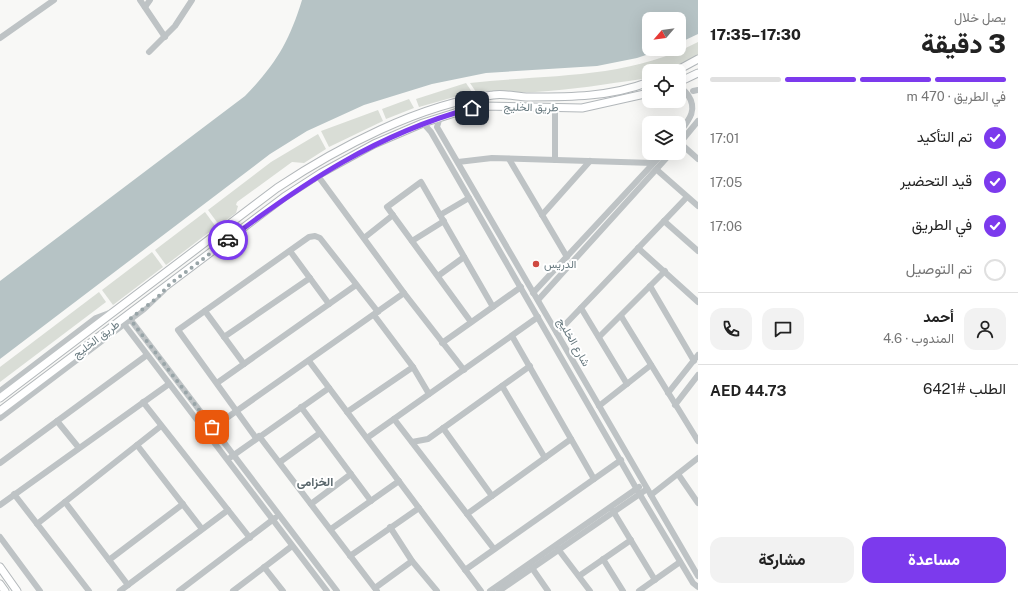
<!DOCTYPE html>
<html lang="ar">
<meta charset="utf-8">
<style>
body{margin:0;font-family:"Public Sans",Vazirmatn,sans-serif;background:#f2f2f2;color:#222;direction:rtl;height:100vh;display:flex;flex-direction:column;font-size:15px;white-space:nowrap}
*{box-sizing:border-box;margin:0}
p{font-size:13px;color:#767676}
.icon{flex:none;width:22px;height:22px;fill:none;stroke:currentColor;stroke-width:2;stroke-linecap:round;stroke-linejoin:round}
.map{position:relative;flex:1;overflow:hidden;direction:ltr}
.side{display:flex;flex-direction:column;background:#fff;width:320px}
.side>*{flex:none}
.needle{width:26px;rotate:242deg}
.tools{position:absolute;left:642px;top:12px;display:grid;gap:8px}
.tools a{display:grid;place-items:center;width:44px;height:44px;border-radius:8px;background:#fff;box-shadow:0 4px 16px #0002;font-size:20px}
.pin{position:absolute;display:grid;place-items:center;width:34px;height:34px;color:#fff;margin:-17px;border-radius:8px;box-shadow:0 2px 6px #0006}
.courier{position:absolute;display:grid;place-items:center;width:40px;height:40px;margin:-20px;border:3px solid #7c3aed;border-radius:50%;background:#fff;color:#222;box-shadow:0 1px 5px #0007}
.headline em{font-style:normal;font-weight:800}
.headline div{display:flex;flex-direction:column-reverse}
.headline{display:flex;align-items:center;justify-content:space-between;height:68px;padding:0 12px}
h1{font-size:26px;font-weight:800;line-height:30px}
.bar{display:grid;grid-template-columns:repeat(4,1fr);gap:6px 4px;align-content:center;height:48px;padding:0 12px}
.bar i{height:5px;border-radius:3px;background:#e0e0e0}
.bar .active{background:#7c3aed}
.bar p{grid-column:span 4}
.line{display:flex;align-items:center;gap:10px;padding:0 12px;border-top:1px solid #e0e0e0}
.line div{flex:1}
.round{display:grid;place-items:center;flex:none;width:42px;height:42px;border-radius:12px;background:#f2f2f2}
ol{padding:0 12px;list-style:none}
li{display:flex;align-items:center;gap:12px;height:44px}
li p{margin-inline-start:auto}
li .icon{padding:4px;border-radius:50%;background:#7c3aed;color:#fff;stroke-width:4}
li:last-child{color:#767676}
li i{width:22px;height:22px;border:2px solid #e0e0e0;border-radius:50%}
.cta{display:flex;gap:8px;margin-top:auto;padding:8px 12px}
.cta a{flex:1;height:46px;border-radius:12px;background:#7c3aed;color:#fff;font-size:16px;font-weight:800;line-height:46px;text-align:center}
.cta a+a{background:#f2f2f2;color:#222}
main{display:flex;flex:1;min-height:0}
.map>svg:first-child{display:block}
</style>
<main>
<section class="side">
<div class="headline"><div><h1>3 دقيقة</h1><p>يصل خلال</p></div><em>17:30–17:35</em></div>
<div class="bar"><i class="active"></i><i class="active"></i><i class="active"></i><i></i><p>في الطريق · 470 m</p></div>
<ol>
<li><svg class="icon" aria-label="check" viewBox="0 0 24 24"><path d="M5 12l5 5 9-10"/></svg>تم التأكيد<p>17:01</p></li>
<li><svg class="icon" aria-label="check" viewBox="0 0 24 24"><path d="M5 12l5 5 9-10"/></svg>قيد التحضير<p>17:05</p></li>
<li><svg class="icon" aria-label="check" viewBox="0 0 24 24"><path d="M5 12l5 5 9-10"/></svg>في الطريق<p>17:06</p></li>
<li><i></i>تم التوصيل</li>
</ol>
<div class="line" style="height:72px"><a class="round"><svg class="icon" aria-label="person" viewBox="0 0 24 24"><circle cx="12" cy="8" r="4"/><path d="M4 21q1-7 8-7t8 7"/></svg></a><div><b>أحمد</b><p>المندوب · 4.6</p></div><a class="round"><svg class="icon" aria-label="chat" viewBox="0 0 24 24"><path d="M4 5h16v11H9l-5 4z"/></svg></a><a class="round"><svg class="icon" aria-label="phone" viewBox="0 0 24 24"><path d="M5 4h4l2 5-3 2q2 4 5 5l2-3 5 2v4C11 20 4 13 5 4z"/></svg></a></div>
<div class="line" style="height:52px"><div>الطلب #6421</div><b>AED 44.73</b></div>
<div class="cta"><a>مساعدة</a><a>مشاركة</a></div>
</section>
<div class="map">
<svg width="698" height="591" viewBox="0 0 698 591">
<rect width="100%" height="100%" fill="#f8f8f6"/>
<!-- green -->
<g fill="#d9ddd6">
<path d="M698,42V56L666,71H649V77L642,79C607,84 571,90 535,92C515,93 496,91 476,92L470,83C547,74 627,80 698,42Z"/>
<path d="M466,83L472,92L419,107L416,99Z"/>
<path d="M409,99L414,108L386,119L382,109Z"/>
<path d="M378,110L383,121L329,147L321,131Z"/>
<path d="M318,134L326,149L304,163L292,162L237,202L236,205L238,206L236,213L219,225L208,210L271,162Z"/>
<path d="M205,212L216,227L166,265L155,250Z"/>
<path d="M152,252L163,267L113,305L102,290Z"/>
<path d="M99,292L106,302L0,382V367Z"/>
</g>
<!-- water -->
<path fill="#b6c3c5" d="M302,0H698V34L679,43V19H649V49H664L637,58L597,66L486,73L432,84L364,105L307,131L270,154L0,359V281L245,96C276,64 289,42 302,0Z"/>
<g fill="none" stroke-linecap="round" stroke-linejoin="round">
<defs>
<g id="major">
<path d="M676,71L698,59"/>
<path d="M679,82L698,73"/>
<path d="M0,398L277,188C337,148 420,104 493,95C505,93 517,97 529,97C570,97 610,97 649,82"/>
<path d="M0,411L284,197L321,173L374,144L423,123L464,110L481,106L582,108L649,93"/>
<path d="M0,567L17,591"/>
<path d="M0,584L5,591"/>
</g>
</defs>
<!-- major casing -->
<use href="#major" stroke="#b2b7ba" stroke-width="9"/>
<!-- minor -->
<g stroke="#bec3c5" stroke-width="6">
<path d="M140,0L165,37"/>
<path d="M145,7L150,0"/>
<path d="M0,38L54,0"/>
<path d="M149,52L175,26L192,0"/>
<path d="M679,87C683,89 685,91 688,95C698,110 689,120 679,133"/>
<path d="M693,91L698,90"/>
<path d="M555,108V160"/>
<path d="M440,117L437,127L698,576"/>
<path d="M423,123L431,132L639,493L693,583L698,587"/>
<path d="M680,143L698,159"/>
<path d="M679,144L698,121"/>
<path d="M509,159L567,257"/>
<path d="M458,162L492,158L653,163"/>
<path d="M657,170L698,206"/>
<path d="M318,176L404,293L464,370"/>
<path d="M440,215L469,198"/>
<path d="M542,215L590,161"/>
<path d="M664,221L698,251"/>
<path d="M364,238L393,215"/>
<path d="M412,241L444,221"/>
<path d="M638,248L698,302"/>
<path d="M290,251L329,304"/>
<path d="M438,276L464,257"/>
<path d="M650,286L694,361"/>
<path d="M533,293L663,153"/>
<path d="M538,300L671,153"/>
<path d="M581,308L627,384"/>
<path d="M205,311L244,364"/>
<path d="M621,316L698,441"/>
<path d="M130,319L337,591"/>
<path d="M471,322L387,207L421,182L493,307"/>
<path d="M124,324L327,591"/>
<path d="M557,333L687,197"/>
<path d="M512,336L594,479"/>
<path d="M224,337L310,278"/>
<path d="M599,337L665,271"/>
<path d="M442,343L521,287"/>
<path d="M309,361L481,591"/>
<path d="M413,367L429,394"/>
<path d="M217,383L356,285"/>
<path d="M502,386L545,458"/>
<path d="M0,391L96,318L112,312"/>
<path d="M668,393L698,355"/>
<path d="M143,402L250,538"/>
<path d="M675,405L698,375"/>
<path d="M599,406L651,365"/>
<path d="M301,407L371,501"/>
<path d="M347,412L413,367L374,315"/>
<path d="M0,418L144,309L164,290"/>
<path d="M394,419L494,549"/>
<path d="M57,421L79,448"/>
<path d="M443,428L492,496"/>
<path d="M211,429L404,293"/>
<path d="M259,436L377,591"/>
<path d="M256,438L178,330L309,237L315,236L320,238L378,312"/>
<path d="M367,438L538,317"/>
<path d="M412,442L428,439L530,366"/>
<path d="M137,445L202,529"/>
<path d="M231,457L329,388"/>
<path d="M280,462L320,433"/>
<path d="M0,463L147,355"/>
<path d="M678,474L698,503"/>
<path d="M14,494L89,591"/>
<path d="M651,495L698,458"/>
<path d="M65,502L128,585"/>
<path d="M311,504L351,474"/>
<path d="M0,505L169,384"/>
<path d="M613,511L655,580"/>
<path d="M467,514L571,439"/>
<path d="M37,524L161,426"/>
<path d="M390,527L412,561L437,591"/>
<path d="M331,529L399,481"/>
<path d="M0,537L40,591"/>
<path d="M558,549L590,591"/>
<path d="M350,556L419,508"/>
<path d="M603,559L623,591"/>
<path d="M109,560L183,504"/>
<path d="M264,567L283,591"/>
<path d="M532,568L548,591"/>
<path d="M465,570L621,460"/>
<path d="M579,576L631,540"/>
<path d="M375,588L412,561"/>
<path d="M120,591L228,510"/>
<path d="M179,591L275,518"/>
<path d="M233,591L292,546"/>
<path d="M490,591L639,487"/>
<path d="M499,591L647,489"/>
<path d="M639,591L680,562"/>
</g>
<!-- major -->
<use href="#major" stroke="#fff" stroke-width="7"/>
</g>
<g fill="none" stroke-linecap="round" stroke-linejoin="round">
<!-- done -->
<path stroke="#99a5a8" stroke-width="4" stroke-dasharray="0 7.2" d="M212,427L130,319L157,298L170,284L228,240"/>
<!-- route -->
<path stroke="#7c3aed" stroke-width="5" d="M228,240C306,181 377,134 472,108"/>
</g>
<!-- markers -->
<circle fill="#cf4940" stroke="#fff" stroke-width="1.5" cx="536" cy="264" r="4"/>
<g text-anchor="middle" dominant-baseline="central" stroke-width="4" stroke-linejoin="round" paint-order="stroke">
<!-- street labels -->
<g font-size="11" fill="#66787e" stroke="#fff">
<text transform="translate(531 107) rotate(1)">طريق الخليج</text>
<text transform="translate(96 339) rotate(-37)">طريق الخليج</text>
<text transform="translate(574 342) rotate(60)">شارع الخليج</text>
</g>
<!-- poi labels -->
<g font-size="11" fill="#66787e" stroke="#fff" text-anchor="start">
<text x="544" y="264">الدريس</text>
</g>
<!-- neighbourhood labels -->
<g font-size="12" font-weight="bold" fill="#58656a" stroke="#fff">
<text x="315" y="482">الخزامى</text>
</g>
</g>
</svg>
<div class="tools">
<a><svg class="needle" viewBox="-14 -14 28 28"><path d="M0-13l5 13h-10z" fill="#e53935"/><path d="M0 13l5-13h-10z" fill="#767676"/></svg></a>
<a><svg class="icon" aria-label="locate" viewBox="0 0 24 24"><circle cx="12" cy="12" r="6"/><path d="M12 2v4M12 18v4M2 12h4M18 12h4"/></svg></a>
<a><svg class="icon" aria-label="layers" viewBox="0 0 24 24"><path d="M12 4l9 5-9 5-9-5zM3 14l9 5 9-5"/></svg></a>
</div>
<div class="pin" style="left:212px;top:427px;background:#ea580c"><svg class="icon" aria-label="bag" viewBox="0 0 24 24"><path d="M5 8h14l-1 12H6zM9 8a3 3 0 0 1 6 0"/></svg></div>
<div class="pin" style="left:472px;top:108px;background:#1f2937"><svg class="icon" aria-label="home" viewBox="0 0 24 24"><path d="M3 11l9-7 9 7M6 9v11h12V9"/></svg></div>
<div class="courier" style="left:228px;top:240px"><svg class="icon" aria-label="car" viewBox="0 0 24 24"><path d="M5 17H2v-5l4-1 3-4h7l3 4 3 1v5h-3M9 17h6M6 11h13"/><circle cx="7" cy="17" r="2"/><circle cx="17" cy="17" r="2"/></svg></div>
</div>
</main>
